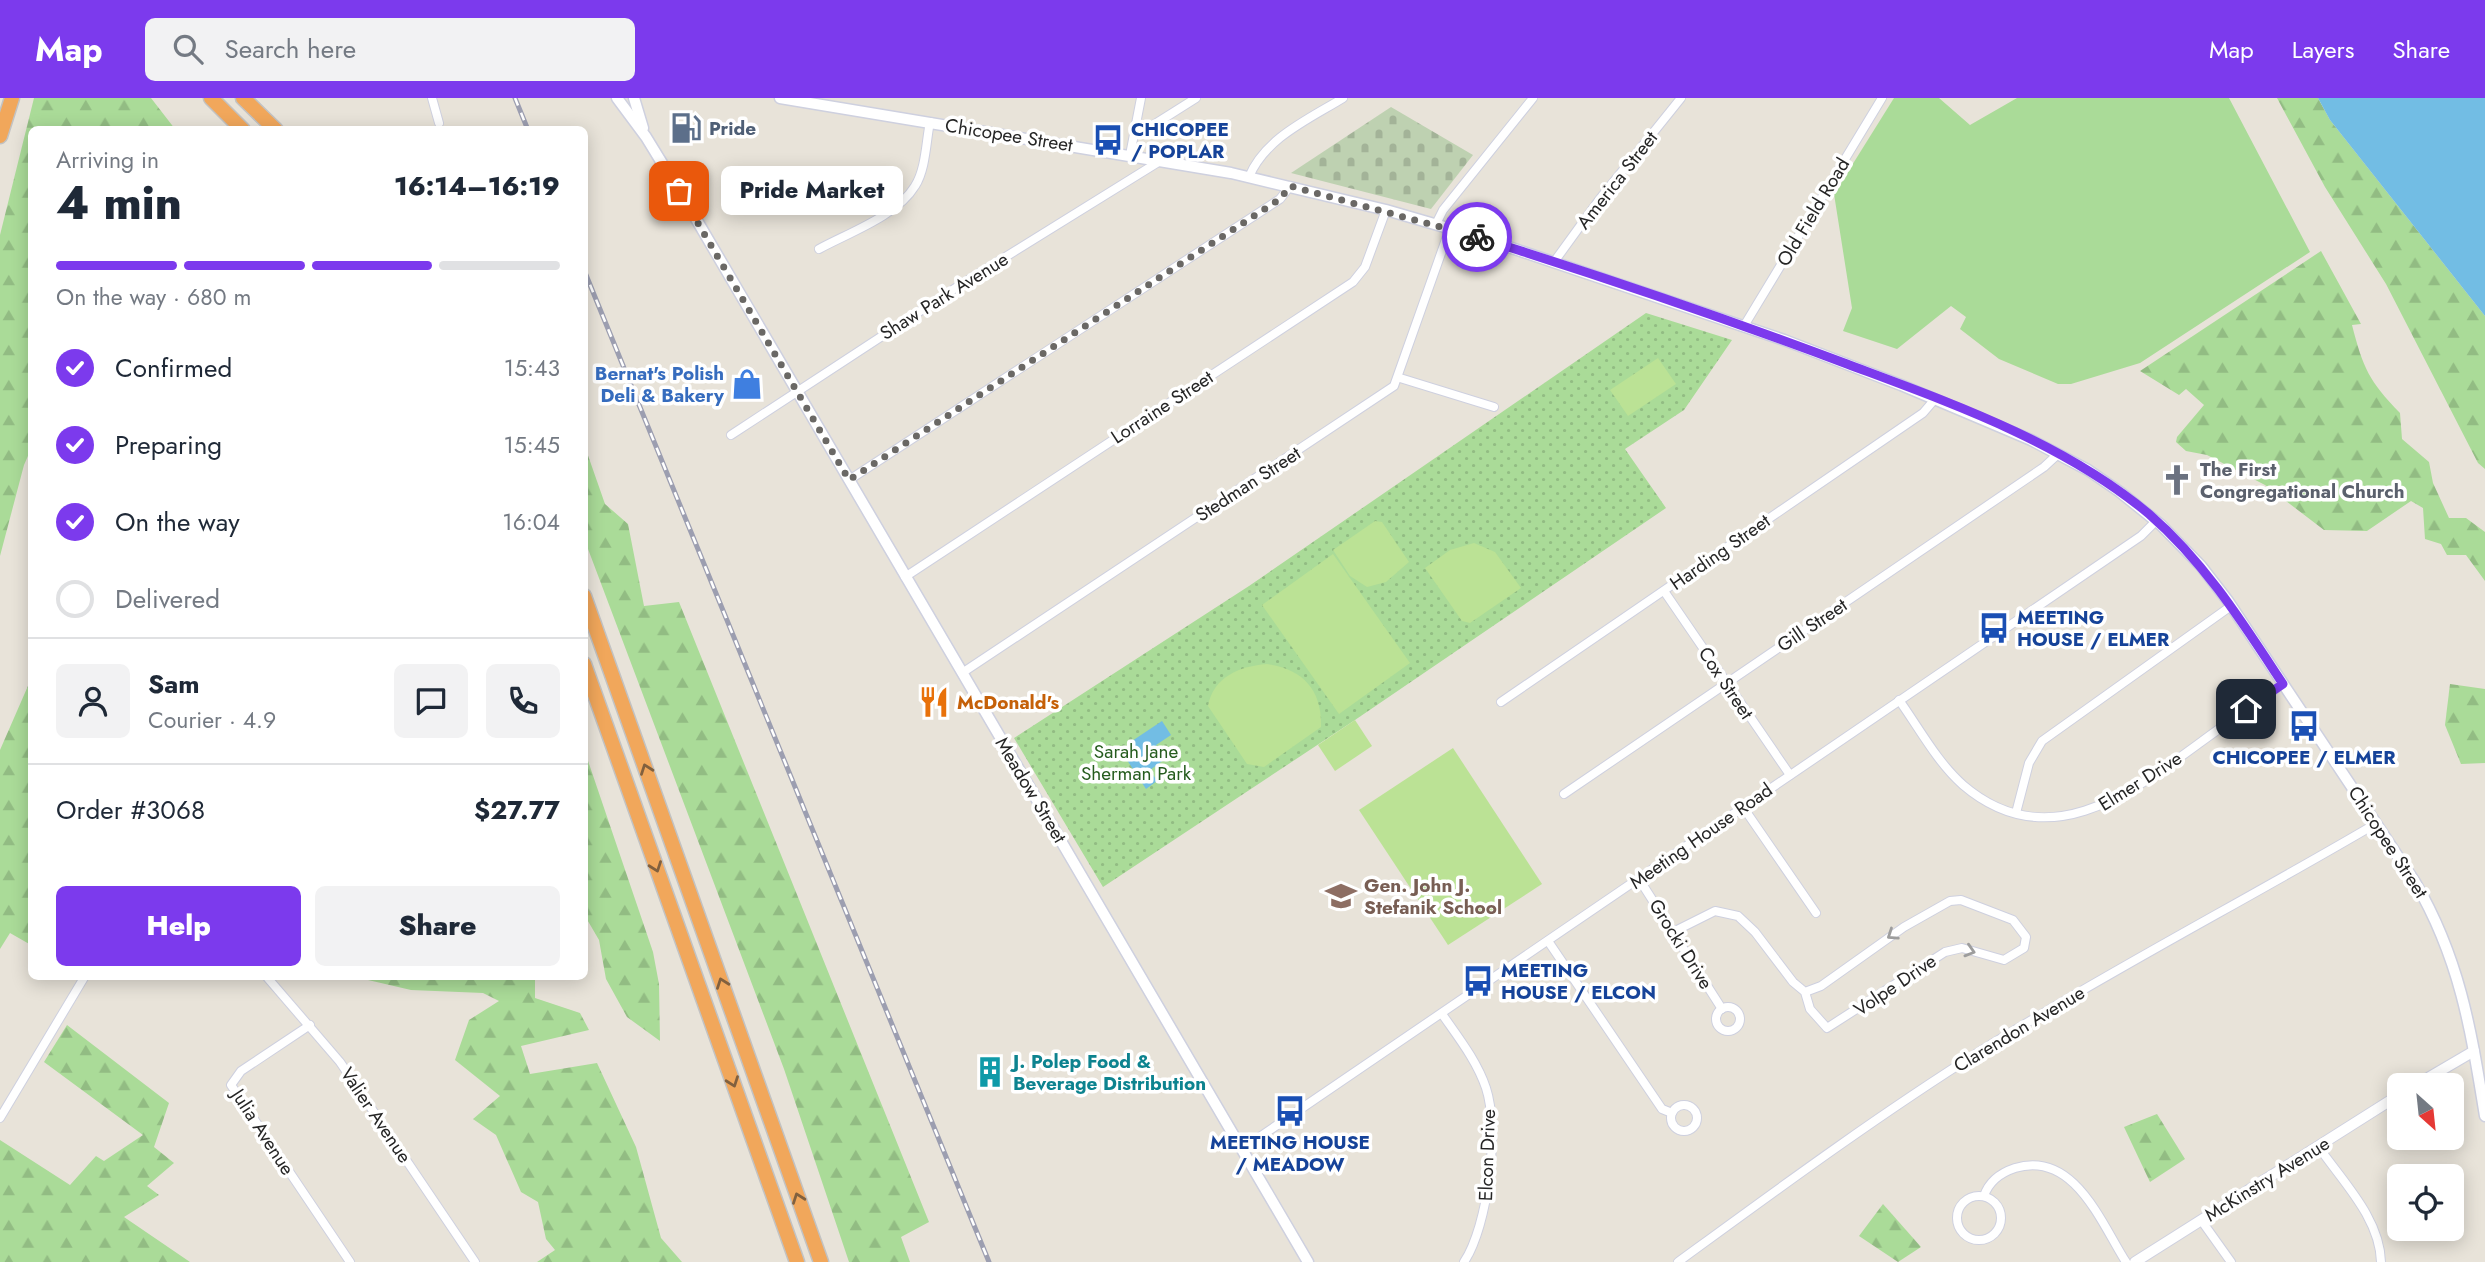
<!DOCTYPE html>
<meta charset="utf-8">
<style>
body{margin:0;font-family:Jost,sans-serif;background:#f2f2f3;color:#1f2937;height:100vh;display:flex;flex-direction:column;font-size:26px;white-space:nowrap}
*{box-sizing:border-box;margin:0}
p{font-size:23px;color:#747a83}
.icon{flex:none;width:38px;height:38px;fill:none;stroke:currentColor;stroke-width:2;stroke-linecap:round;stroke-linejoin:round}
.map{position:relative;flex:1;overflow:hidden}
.sheet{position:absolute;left:28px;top:28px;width:560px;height:854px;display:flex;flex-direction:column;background:#fff;border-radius:10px;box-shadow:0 4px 18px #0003}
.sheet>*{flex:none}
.needle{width:46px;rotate:153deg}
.buttons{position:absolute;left:2387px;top:975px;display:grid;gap:14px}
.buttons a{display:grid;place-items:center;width:77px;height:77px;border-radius:10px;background:#fff;box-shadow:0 4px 18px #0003;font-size:35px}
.pin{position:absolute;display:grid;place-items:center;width:60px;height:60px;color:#fff;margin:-30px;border-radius:14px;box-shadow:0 4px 10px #0006}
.courier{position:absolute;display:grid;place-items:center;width:70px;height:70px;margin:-35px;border:5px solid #7c3aed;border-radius:50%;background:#fff;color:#222;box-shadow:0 2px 9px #0007}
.bubble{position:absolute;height:49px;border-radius:10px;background:#fff;box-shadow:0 4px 18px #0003;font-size:23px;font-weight:800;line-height:49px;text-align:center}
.headline em{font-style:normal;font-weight:800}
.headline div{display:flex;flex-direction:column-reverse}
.headline{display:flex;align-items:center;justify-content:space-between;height:119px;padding:0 28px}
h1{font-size:46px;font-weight:800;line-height:52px}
.bar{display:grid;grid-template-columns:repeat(4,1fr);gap:10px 7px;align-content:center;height:84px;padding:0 28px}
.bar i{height:9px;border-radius:5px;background:#e0e1e3}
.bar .current{background:#7c3aed}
.bar p{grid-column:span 4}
.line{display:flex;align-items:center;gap:18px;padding:0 28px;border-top:2px solid #e0e1e3}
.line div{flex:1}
.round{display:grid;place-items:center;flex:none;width:74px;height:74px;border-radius:10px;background:#f2f2f3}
ol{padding:0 28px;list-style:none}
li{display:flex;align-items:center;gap:21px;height:77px}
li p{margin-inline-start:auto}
li .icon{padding:7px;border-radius:50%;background:#7c3aed;color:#fff;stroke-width:4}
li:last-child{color:#747a83}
li i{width:38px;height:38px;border:4px solid #e0e1e3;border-radius:50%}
.button{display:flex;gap:14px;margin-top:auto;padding:14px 28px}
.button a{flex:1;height:80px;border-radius:10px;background:#7c3aed;color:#fff;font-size:28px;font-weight:800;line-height:80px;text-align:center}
.button a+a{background:#f2f2f3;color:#1f2937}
header{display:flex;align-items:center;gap:42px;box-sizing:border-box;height:98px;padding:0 35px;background:#7c3aed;color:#fff}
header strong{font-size:33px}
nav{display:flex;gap:38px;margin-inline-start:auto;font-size:24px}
.search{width:490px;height:63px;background:#f2f2f3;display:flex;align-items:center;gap:18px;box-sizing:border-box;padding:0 24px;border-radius:10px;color:#747a83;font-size:26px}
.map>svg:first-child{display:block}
</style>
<header>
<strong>Map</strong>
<div class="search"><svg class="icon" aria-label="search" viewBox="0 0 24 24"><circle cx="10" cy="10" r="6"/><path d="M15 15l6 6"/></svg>Search here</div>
<nav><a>Map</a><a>Layers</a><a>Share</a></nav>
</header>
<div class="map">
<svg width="2485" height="1164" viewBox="0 0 2485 1164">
<defs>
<pattern id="forest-firs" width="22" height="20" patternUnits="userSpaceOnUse" patternTransform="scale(1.75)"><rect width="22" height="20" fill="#aadb98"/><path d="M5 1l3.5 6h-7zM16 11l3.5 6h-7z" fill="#92bc83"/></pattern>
<pattern id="cemetery-stones" width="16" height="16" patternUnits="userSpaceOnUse" patternTransform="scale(1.75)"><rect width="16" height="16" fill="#bed1b1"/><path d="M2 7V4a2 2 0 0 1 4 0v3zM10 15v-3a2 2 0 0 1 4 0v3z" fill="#a3b398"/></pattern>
<pattern id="park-dots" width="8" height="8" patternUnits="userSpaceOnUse" patternTransform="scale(1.75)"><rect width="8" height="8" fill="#aadb98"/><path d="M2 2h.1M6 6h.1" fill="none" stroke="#92bc83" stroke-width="1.8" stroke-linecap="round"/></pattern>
</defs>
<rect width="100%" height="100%" fill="#e8e3d9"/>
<!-- grass -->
<path fill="#aadb98" d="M1894,0H1939L1970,27L2017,0H2229L2310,154L2140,265L2071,286H2058L1999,261L1960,231L1966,219L1951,208L1897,251L1843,233L1852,210L1834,96Z"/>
<!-- forest -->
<g fill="url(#forest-firs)">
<path d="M34,0H151L175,31L32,32L31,351L24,367L0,458V137Z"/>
<path d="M2277,0H2318L2330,22L2485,218V371L2478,365L2386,186L2325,89Z"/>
<path d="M2321,153L2361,226L2352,227C2363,270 2369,283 2400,315L2402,341L2429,364L2433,385L2449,420H2466L2485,434V483L2466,457H2447L2441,446L2425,441L2423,410L2411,403L2367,433L2324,432L2265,387L2207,357L2186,353L2176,344L2177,339L2204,307L2186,291L2179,297L2140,273Z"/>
<path d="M584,346L605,406L628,426L644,508L679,504L929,1124L901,1139L910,1164H849L784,971L585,443Z"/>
<path d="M31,581V847L10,835L0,851V652Z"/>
<path d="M2450,586L2485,591V665L2461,666L2445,627Z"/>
<path d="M585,654L653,854L659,886L660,943L627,919L606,881L599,842L585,818Z"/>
<path d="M367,879H535V900L580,915L589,932L521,948L530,976L597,965L636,1049L661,1140L682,1164H537L555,1152L546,1141L538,1104L521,1094L496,1037L473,1021L500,998L455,962L469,922L499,903L483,895L411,892L368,882Z"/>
<path d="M67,927L169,1005L154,1049L174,1065L147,1088L159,1097L124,1119L190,1164H0V1042L70,1087L96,1058L104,1063L143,1037L44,964Z"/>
<path d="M2157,1016L2185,1061L2150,1084L2124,1029Z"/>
<path d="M1883,1106L1921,1149L1898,1164L1859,1138Z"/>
</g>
<!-- cemetery -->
<path fill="url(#cemetery-stones)" d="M1391,9L1473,57L1431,111L1291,75Z"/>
<!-- park -->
<path fill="url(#park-dots)" d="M1646,215L1732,242L1684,312L1625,351L1666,410L1355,622L1103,789L1014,640L1249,488Z"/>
<!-- pitch -->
<g fill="#bbe295">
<path d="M1658,260L1676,286L1628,318L1610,292Z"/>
<path d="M1375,423L1382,424L1409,464L1386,484L1367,489L1350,478L1333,452Z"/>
<path d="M1474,445L1495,454L1521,490L1470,525L1462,523L1425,470L1450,452Z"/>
<path d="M1333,456L1410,565L1339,616L1262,507Z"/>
<path d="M1267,566C1303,571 1322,592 1321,629L1264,669L1247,666L1208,608C1213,579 1240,568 1267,566Z"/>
<path d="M1355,622L1372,648L1335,673L1318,647Z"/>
<path d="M1453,650L1542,786L1448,847L1359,712Z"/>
</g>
<!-- water -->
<g fill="#72bde4">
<path d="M2318,0H2485V218L2330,22Z"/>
<path d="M1162,623L1171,637L1156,647L1165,661L1150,672L1157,683L1146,691L1127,662L1139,654L1132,643Z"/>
</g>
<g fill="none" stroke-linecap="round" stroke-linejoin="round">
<defs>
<g id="minor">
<path d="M432,0L439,25"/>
<path d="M1135,33L1147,31L1196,0"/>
<path d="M1130,57L1141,0"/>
<path d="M1249,79C1265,40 1309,21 1343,0"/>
<path d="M1436,126L1443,112L1533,0"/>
<path d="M819,151C848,135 897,118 915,88C926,71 926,43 930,24"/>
<path d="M1554,164L1599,102L1681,0"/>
<path d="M1744,228L1882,0"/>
<path d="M1400,280L1494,309"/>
<path d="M731,337L957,189L1160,63"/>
<path d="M849,382L1280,101L1290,88"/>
<path d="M905,479L1353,184L1365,169L1386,112"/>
<path d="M1664,493L1790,677"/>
<path d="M962,575L1394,288L1450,130"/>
<path d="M1899,602C1919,630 1937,664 1963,687C2047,759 2130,696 2201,644C2228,624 2256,605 2283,586"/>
<path d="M1501,604L1923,315L1935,301"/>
<path d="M1564,696L2044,369L2058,356"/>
<path d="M1743,709L1816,815"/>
<path d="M2016,715L2029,665L2042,643L2231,508"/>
<path d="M1639,781L1722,911"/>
<path d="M1673,834L1715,813L1738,818L1755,834L1793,884L1805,894L1810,911L1827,930L1945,854L1962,850L2004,862L2024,850L2026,839L2013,822L1961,802L1950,803L1904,829L1821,888L1805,894"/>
<path d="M1548,843L1662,1011L1672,1015"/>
<path d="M266,878L340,964L475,1164"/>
<circle cx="1728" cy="921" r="12"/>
<path d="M1442,916C1458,939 1477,963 1486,990C1500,1032 1488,1128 1464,1164"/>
<path d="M310,927L241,973L231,987L350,1164"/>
<circle cx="1684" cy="1020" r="13"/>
<path d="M0,1020L85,878"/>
<path d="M2318,1048C2342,1083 2380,1120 2381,1164"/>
<path d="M1242,1051L2141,438L2156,423"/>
<path d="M1984,1098C1989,1083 2000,1075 2015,1070C2074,1052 2101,1125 2126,1164"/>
<circle cx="1979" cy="1120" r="22"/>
<path d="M2201,1122L2231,1164"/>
<path d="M1678,1164C1778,1091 1877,1018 1982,952C2111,872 2246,802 2377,725"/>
</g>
<g id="tertiary">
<path d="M2416,987L2474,953"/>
<path d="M2135,1164L2399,997"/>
</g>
<g id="secondary">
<path d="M617,0L646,39L692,114L1308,1164"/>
<path d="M634,0L643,30"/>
<path d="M780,0L1231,75L1386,112L1479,139L1784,242L1901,287L2031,342L2088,372L2120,394L2161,427L2201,468L2228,503L2415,784C2460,861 2471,932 2485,1018"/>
</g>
<g id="motorway">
<path d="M211,0L243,32"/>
<path d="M243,0L276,32"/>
<path d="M0,38L12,0"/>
<path d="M584,498L821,1164"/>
<path d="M584,566L797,1164"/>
</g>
</defs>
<!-- minor casing -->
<use href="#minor" stroke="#ced0df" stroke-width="10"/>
<!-- tertiary casing -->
<use href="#tertiary" stroke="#ced0df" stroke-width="12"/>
<!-- secondary casing -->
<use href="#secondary" stroke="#ced0df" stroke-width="13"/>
<!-- motorway casing -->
<use href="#motorway" stroke="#c2c2c2" stroke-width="17"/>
<!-- minor -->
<use href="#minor" stroke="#fff" stroke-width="8"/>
<!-- tertiary -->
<use href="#tertiary" stroke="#fff" stroke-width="10"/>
<!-- secondary -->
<use href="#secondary" stroke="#fff" stroke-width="10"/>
<!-- motorway -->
<use href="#motorway" stroke="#f1a75b" stroke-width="14"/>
<defs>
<g id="rail">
<path d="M515,0L528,32"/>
<path d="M584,172L989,1164"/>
</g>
</defs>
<!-- rail casing -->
<use href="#rail" stroke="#9c9eb0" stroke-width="5"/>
<!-- rail -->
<use href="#rail" stroke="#fff" stroke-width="2.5" stroke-dasharray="8" stroke-linecap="butt"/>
</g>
<!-- one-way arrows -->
<defs><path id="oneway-chevron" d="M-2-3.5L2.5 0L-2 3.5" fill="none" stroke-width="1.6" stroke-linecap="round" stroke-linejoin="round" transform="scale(1.75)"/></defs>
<g stroke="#81603e">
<use href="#oneway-chevron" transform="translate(646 671) rotate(-110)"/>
<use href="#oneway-chevron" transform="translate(656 769) rotate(70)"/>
<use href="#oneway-chevron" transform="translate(722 885) rotate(-110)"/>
<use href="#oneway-chevron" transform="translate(733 984) rotate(70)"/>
<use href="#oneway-chevron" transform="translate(798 1100) rotate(-110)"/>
</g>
<g stroke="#9d9d9d">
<use href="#oneway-chevron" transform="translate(1892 837) rotate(146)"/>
<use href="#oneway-chevron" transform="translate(1970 853) rotate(17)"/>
</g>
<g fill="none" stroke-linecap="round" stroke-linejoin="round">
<!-- done -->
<path stroke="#6a6865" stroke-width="7" stroke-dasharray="0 12.6" d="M679,93L849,382L1280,101L1290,88L1477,139"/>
<!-- route -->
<path stroke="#7c3aed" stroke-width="9" d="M1477,139C1601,178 1725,220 1847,266C1951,305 2063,344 2149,416C2202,462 2239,519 2277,577L2283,586L2246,611"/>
</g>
<!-- icons -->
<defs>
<symbol id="fuel-bare" viewBox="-9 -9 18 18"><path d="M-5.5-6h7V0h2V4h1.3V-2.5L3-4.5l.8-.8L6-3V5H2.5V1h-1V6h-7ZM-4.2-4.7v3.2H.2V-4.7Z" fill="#5c6f8a" stroke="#fff" stroke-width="2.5" paint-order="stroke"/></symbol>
<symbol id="bus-bare" viewBox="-9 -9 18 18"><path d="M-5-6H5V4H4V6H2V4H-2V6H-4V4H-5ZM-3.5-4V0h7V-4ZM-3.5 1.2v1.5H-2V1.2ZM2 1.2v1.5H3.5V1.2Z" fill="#1a4fb4" stroke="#fff" stroke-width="2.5" paint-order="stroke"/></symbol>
<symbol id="shop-bare" viewBox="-9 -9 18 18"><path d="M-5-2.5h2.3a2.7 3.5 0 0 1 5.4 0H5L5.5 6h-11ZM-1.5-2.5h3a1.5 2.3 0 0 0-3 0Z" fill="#3f7fe0" stroke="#fff" stroke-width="2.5" paint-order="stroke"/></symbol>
<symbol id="church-bare" viewBox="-9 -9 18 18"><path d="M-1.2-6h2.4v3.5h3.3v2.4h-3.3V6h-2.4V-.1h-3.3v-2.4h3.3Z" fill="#6b7280" stroke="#fff" stroke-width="2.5" paint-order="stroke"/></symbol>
<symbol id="restaurant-bare" viewBox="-9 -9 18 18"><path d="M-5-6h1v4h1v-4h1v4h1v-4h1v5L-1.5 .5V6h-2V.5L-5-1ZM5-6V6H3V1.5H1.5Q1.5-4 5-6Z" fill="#e8710a" stroke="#fff" stroke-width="2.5" paint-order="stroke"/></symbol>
<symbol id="school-bare" viewBox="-9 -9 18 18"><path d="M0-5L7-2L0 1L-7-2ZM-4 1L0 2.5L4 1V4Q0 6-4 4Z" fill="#8d6e63" stroke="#fff" stroke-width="2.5" paint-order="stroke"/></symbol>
<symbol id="building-bare" viewBox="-9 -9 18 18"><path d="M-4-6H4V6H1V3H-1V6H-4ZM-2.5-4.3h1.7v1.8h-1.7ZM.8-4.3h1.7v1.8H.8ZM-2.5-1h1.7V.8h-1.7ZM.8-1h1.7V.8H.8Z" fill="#0f9aa8" stroke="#fff" stroke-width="2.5" paint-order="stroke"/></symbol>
</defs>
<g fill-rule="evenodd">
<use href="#fuel-bare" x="664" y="8" width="44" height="44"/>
<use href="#bus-bare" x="1086" y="20" width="44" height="44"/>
<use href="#shop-bare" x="725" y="264" width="44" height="44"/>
<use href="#church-bare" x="2155" y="360" width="44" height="44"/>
<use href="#bus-bare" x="1972" y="508" width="44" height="44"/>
<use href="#restaurant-bare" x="912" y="582" width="44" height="44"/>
<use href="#bus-bare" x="2282" y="606" width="44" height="44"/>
<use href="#school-bare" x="1319" y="776" width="44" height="44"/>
<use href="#bus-bare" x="1456" y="861" width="44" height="44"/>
<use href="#building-bare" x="968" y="952" width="44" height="44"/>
<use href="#bus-bare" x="1268" y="991" width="44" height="44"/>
</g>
<g text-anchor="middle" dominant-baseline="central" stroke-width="7" stroke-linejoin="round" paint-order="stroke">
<!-- service labels -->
<g font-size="19" font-weight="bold" fill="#4e5e75" stroke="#fff" text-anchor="start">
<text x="709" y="30">Pride</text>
</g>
<!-- transit labels -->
<g font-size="19" font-weight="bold" fill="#164399" stroke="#fff" text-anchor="start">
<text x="1131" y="31">CHICOPEE<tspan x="1131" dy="22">/ POPLAR</tspan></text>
<text x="2017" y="519">MEETING<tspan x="2017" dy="22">HOUSE / ELMER</tspan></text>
<text x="2304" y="659" text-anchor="middle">CHICOPEE / ELMER</text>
<text x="1501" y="872">MEETING<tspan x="1501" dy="22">HOUSE / ELCON</tspan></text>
<text x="1290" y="1044" text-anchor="middle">MEETING HOUSE<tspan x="1290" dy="22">/ MEADOW</tspan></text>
</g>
<!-- street labels -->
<g font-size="19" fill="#262626" stroke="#fff">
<text transform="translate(1009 37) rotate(9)">Chicopee Street</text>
<text transform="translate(1617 82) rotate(-52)">America Street</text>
<text transform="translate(1813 114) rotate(-59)">Old Field Road</text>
<text transform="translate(944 198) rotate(-32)">Shaw Park Avenue</text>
<text transform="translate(1162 309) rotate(-33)">Lorraine Street</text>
<text transform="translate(1248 386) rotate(-33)">Stedman Street</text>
<text transform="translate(1720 454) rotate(-35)">Harding Street</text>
<text transform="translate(1812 527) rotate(-34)">Gill Street</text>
<text transform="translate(1726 585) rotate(56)">Cox Street</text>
<text transform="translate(2140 683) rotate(-32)">Elmer Drive</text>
<text transform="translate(1031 692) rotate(59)">Meadow Street</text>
<text transform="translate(1701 738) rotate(-35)">Meeting House Road</text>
<text transform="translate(2388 744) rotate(57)">Chicopee Street</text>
<text transform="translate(1681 846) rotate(58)">Grocki Drive</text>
<text transform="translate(1895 887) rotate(-34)">Volpe Drive</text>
<text transform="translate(2019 931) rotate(-31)">Clarendon Avenue</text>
<text transform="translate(376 1017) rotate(56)">Valier Avenue</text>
<text transform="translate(263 1034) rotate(57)">Julia Avenue</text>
<text transform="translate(1487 1057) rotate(-88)">Elcon Drive</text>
<text transform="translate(2267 1081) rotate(-32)">McKinstry Avenue</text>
</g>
<!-- shop labels -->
<g font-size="19" font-weight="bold" fill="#366cbe" stroke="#fff" text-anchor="end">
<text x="724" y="275">Bernat's Polish<tspan x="724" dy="22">Deli &amp; Bakery</tspan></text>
</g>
<!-- worship labels -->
<g font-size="19" font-weight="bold" fill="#5b616d" stroke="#fff" text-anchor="start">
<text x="2200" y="371">The First<tspan x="2200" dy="22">Congregational Church</tspan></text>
</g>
<!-- food labels -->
<g font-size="19" font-weight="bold" fill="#c56008" stroke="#fff" text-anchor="start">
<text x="957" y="604">McDonald's</text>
</g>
<!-- park labels -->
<g font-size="19" fill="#265c1e" stroke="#fff">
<text x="1136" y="653">Sarah Jane<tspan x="1136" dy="22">Sherman Park</tspan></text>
</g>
<!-- education labels -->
<g font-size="19" font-weight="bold" fill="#785e54" stroke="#fff" text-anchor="start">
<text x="1364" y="787">Gen. John J.<tspan x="1364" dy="22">Stefanik School</tspan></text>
</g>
<!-- culture labels -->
<g font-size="19" font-weight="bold" fill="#0d838f" stroke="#fff" text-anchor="start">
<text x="1013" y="963">J. Polep Food &amp;<tspan x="1013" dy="22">Beverage Distribution</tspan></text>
</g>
</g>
</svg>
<div class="buttons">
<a><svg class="needle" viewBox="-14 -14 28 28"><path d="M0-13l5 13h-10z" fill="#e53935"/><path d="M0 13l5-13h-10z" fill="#747a83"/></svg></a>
<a><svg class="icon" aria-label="locate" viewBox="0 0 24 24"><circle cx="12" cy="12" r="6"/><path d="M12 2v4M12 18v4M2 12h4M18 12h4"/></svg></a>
</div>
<div class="pin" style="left:679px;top:93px;background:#ea580c"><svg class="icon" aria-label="bag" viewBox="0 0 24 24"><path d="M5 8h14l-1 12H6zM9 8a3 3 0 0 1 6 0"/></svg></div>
<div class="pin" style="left:2246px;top:611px;background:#1f2937"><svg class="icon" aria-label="home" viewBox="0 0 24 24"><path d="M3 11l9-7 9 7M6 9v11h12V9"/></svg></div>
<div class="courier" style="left:1477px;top:139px"><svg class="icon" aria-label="bike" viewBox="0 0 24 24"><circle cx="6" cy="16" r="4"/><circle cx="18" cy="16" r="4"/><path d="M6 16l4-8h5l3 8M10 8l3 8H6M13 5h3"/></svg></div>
<div class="bubble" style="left:721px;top:68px;width:182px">Pride Market</div>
<section class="sheet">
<div class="headline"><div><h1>4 min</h1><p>Arriving in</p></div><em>16:14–16:19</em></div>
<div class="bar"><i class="current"></i><i class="current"></i><i class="current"></i><i></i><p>On the way · 680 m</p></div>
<ol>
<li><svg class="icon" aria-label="check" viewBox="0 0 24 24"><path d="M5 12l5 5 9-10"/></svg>Confirmed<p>15:43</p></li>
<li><svg class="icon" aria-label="check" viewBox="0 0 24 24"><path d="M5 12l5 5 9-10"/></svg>Preparing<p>15:45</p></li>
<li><svg class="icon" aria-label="check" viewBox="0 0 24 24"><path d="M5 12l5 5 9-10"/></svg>On the way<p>16:04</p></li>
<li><i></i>Delivered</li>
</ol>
<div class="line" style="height:126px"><a class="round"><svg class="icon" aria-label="person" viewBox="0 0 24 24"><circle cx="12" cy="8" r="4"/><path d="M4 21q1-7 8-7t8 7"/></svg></a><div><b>Sam</b><p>Courier · 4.9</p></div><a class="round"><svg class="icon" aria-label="chat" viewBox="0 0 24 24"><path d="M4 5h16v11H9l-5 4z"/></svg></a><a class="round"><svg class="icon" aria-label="phone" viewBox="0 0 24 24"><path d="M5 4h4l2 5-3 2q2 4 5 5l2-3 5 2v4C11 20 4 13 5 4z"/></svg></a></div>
<div class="line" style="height:91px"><div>Order #3068</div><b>$27.77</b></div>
<div class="button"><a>Help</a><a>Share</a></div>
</section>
</div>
